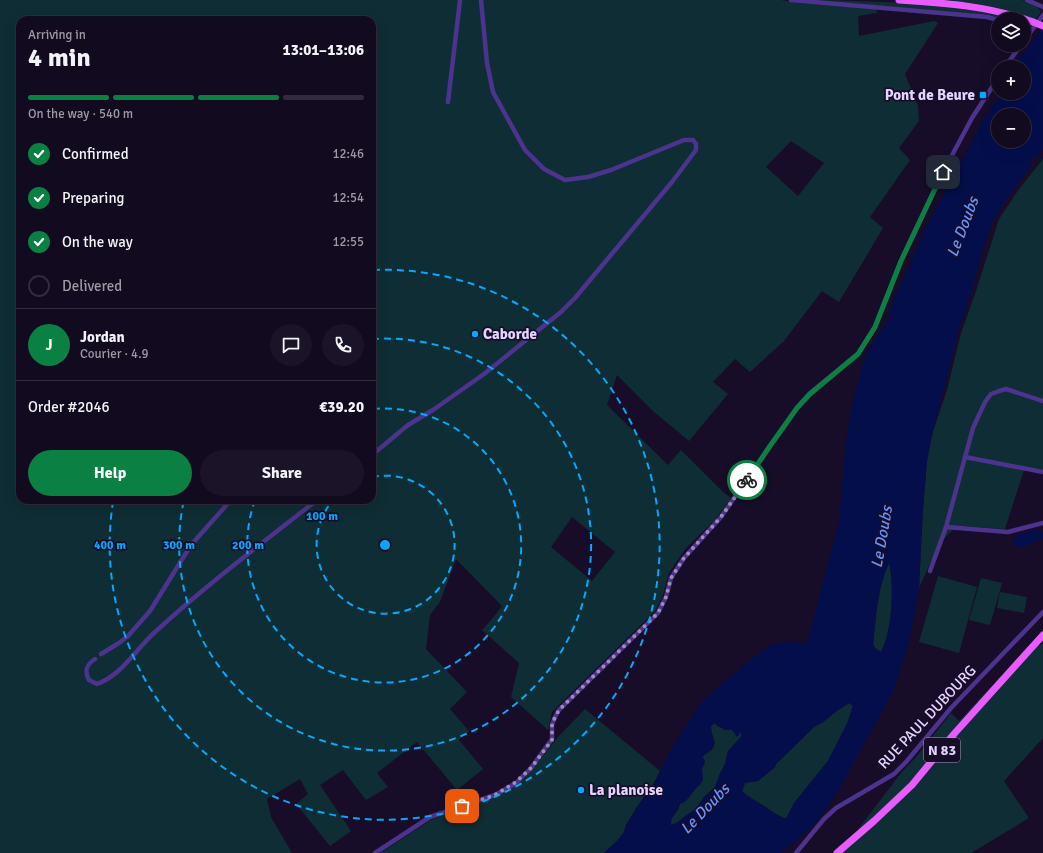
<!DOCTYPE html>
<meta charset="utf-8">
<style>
body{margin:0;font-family:Signika,sans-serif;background:#1b1328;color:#f1f3f6;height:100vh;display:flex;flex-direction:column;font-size:15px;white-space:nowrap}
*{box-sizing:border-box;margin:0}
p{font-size:13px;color:#9c9aa4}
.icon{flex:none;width:22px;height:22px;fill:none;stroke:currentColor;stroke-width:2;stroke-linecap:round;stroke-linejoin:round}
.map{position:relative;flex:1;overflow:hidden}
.panel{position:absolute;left:16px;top:16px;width:360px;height:488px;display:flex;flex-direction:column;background:#120a1f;border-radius:12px;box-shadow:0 4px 16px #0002,0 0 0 1px #312b3d}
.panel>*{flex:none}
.fabs{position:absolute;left:991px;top:12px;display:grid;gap:8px}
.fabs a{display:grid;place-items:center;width:40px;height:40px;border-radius:50%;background:#120a1f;box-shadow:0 4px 16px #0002,0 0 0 1px #312b3d;font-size:20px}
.pin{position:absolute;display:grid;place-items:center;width:34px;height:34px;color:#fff;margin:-17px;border-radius:8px;box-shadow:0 2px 6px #0006}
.courier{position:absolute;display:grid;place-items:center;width:40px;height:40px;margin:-20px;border:3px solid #0b8043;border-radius:50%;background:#fff;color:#222;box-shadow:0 1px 5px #0007}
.head em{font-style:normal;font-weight:700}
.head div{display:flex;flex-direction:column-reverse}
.head{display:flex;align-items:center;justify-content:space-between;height:68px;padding:0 12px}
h1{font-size:26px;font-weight:700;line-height:30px}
.bar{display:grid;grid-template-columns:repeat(4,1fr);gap:6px 4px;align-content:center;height:48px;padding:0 12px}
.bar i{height:5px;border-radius:3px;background:#312b3d}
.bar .selected{background:#0b8043}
.bar p{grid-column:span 4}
.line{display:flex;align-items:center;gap:10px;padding:0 12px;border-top:1px solid #312b3d}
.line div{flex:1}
.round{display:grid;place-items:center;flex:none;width:42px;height:42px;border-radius:21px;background:#1b1328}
ol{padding:0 12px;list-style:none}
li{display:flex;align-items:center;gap:12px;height:44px}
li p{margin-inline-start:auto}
li .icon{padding:4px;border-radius:50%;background:#0b8043;color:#fff;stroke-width:4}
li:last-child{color:#9c9aa4}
li i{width:22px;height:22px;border:2px solid #312b3d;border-radius:50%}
.action{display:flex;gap:8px;margin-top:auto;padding:8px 12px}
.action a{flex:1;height:46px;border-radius:24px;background:#0b8043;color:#fff;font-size:16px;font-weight:700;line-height:46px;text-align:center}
.action a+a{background:#1b1328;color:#f1f3f6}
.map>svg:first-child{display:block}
</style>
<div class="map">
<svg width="1043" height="853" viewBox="0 0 1043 853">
<rect width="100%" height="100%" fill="#180d29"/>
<!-- green -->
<g fill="#0f2d34" fill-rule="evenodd">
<path d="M0,0H781L799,3L876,9L877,13L858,16L859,36L934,21L938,23L905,74L918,106L919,121L899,148L910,160L870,217L883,228L839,302L822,291L784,341L750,372L735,359L713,382L728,394L689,441L653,411L617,375L607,405L668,465L681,450L723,492L731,498L715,520L686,548L669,573L663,595L656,610L552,712L548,730L511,697L519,663L482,630L492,619L502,606L456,559L440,602L430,615L426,649L467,692L450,709L469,731L459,740L483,769L457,790L417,742L377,773L388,787L366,800L343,770L320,785L351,831L330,846L296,804L308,794L300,779L267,799L271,817L292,853H0ZM20,20H372V500H20ZM791,141L824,163L798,196L766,167ZM572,517L615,552L592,581L551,547Z"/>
<path d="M812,0C844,0 875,2 907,3C943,6 980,8 1014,19C1001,19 991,16 978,15Z"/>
<path d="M948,0H1022L1036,5L1041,12L1035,20L1007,10L978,4Z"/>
<path d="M1043,159V470L1025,467L1005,529C997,529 964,525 959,527C941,532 927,572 919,588L923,508L927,461L932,435L947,390L961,333L975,294L999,219L1019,189Z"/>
<path d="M889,562C894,585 893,631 881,652L876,649L873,645C876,616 877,590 889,562Z"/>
<path d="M938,576L977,587L959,653L919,642Z"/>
<path d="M981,578L1002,583L990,625L969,620Z"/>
<path d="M1000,592L1027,597L1024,613L997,608Z"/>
<path d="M1043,644V738L1004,781L1029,818L971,853H840L901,773L916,757L951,713L959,721L1025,650Z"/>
<path d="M849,703L853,706L847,724L828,761L794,803L786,819C777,815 774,813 766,807C758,802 749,798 742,791L745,783L758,781L775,767L776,764L814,727L823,722L838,710Z"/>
<path d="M585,709L660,771L654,783L637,807L626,825L624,832L617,841L604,853H380L431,820L498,796L524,779L558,737Z"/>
<path d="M714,723L719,727L741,732V737L728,751L725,764L719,776L715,787L704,797L696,809L684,817L678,822L671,826V819L678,810L680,804L690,795L694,789L700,785L703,776C701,772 701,769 704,765L703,756L712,750L715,743L710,727Z"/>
</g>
<!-- water -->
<g fill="#040e4b" fill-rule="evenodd">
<path d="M1043,27V149L1038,155L1030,160L1032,165C1018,183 1004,201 993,221C988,230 988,240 983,249L966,310L958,330L957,337L932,435L927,461L923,508L919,588L909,642L893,692L835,796L814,825L781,853H604L617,841L624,832L626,825L637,807L654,783L673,746L702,701L752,658L771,645L787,642L807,643L839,522L846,441L851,410L866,354L890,317L891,305L909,267L922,235L984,119L1002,93H1024V67H1013ZM998,115H1024V141H998ZM889,563C895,584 892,633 881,652L876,649L873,645C876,617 877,589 889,563ZM849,703L853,706L847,724L828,761L794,803L786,819C777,815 774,813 766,808C758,802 749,798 742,791L745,783L758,781L775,767L776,764L814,727L823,722L838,710ZM714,723L725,730H732L737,737L741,732V737L728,751L725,764L719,776L715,787L704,797L696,809L684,817L678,822L671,825C671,816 677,812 680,804L685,802L703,780L702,768L704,765L705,761L703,758V756L714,747L711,727Z"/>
<path d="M1035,530L1043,532V540C1032,539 1026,551 1014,545L1012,541L1015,536Z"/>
</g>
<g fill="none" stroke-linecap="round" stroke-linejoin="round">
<!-- stream -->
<path stroke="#040e4b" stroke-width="1.5" d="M1037,155L1043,158"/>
<!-- minor -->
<g stroke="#4c338d" stroke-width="4.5">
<path d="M791,0L987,17L998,20"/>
<path d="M1027,0L1043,7"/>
<path d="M1024,41L1043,15"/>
<path d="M1005,67L1021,45"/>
<path d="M448,102L460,0"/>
<path d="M372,455L408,425L433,410L484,374L561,312L575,298L590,280L672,182L696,150V144L693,140H684L611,170L588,177L565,180L544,169L525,150L493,92L487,63L481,0"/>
<path d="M965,457L1043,472"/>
<path d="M946,527L1008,532L1043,523"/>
<path d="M930,571L946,527L973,428L985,402L991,394L999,391L1006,389L1043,401"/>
<path d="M101,654L119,643L128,636L150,611L191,545L231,500"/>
<path d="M95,659C86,665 84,671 89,680L97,684C122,675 136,649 155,632C206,585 262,543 317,500"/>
<path d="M375,853L430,817L495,795L516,783L531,768L552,739V725L555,717L559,710L658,613L666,597L671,578L684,558L721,517L770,446L797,408L809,394L858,354L875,327L901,261L943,172L972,118L998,78"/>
<path d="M796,853L824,819L836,808L894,774L906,762L951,708L1043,612"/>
</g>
<!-- primary -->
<g stroke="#e85cff" stroke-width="7">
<path d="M899,0C945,3 990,6 1033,22"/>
<path d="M837,853L874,821L912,785L954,734L1043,635"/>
</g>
<!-- primary-bridge -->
<path stroke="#e85cff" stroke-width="7" d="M1033,22L1043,26"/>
</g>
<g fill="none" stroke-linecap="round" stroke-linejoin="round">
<!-- done -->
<path stroke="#9d8fb4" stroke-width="4" stroke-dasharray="0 7.2" d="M462,806L495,795L516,782L531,768L552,740V725L555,717L559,710L658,613L666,597L671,578L684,558L721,517L747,480"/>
<!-- route -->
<path stroke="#0b8043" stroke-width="5" d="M747,480L770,446L797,408L810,394L858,354L875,327L901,261L943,172"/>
</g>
<!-- distance rings -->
<g fill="none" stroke="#01aaff" stroke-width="2" stroke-dasharray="7 5">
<path d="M372 477A69 69 0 1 1 333 500"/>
<path d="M373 409A137 137 0 1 1 255 500"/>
<path d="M372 339A206 206 0 1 1 184 500"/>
<path d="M373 270A275 275 0 1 1 113 502"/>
</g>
<!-- markers -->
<g fill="#01aaff" stroke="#180d29" stroke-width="1.5">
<rect x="979" y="91" width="8" height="8" rx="2"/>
<circle cx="475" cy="334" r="4"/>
<circle cx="581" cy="790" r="4"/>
</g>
<g text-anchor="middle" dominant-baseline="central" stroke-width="3.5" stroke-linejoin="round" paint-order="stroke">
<!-- shield labels -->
<rect fill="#180d29" stroke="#a799bf" stroke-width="1" x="924" y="738" width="36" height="24" rx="3"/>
<g font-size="14" font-weight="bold" fill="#e4d5ff">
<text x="942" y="750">N 83</text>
</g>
<!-- poi labels -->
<g font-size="15" font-weight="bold" fill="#e4d5ff" stroke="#180d29" text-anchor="start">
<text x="975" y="95" text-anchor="end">Pont de Beure</text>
<text x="483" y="334">Caborde</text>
<text x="589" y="790">La planoise</text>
</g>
<!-- street labels -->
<g font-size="15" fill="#e4d5ff" stroke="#180d29">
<text transform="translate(927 717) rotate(-47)">RUE PAUL DUBOURG</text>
</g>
<!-- water labels -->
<g font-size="16" font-style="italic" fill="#6393ff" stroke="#180d29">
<text transform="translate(963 227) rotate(-69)">Le Doubs</text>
<text transform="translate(882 537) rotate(-80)">Le Doubs</text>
<text transform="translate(705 809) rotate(-46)">Le Doubs</text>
</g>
</g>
<circle cx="385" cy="545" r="6" fill="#01aaff" stroke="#180d29" stroke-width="2"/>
<g font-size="12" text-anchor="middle" font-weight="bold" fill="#01aaff" stroke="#180d29" stroke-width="3.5" stroke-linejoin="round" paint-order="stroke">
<text x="322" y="520">100 m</text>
<text x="110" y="549">400 m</text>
<text x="179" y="549">300 m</text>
<text x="248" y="549">200 m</text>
</g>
</svg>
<div class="fabs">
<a><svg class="icon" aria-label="layers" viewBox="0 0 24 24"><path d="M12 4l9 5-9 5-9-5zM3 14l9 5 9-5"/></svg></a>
<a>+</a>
<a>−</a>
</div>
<div class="pin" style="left:462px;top:806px;background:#ea580c"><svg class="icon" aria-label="bag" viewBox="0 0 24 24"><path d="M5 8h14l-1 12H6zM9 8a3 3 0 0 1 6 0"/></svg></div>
<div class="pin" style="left:943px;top:172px;background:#1f2937"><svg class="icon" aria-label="home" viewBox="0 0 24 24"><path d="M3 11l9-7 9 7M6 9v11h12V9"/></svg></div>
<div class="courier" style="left:747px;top:480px"><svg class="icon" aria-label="bike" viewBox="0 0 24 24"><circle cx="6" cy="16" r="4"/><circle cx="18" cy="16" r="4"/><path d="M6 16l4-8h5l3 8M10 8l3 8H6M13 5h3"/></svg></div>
<section class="panel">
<div class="head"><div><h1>4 min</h1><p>Arriving in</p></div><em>13:01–13:06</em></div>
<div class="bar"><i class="selected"></i><i class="selected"></i><i class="selected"></i><i></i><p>On the way · 540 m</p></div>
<ol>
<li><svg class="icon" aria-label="check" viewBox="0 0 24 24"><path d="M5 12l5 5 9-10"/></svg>Confirmed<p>12:46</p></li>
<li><svg class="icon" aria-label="check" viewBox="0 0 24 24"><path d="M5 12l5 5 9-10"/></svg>Preparing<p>12:54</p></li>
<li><svg class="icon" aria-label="check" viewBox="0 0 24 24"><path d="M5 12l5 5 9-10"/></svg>On the way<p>12:55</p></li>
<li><i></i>Delivered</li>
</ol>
<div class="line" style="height:72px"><b class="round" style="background:#0b8043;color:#fff">J</b><div><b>Jordan</b><p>Courier · 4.9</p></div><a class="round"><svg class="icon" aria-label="chat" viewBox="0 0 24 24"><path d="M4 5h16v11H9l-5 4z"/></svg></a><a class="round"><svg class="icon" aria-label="phone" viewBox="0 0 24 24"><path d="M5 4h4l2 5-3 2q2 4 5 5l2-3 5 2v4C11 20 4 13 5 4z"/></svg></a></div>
<div class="line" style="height:52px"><div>Order #2046</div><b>€39.20</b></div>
<div class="action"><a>Help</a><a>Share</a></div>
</section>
</div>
